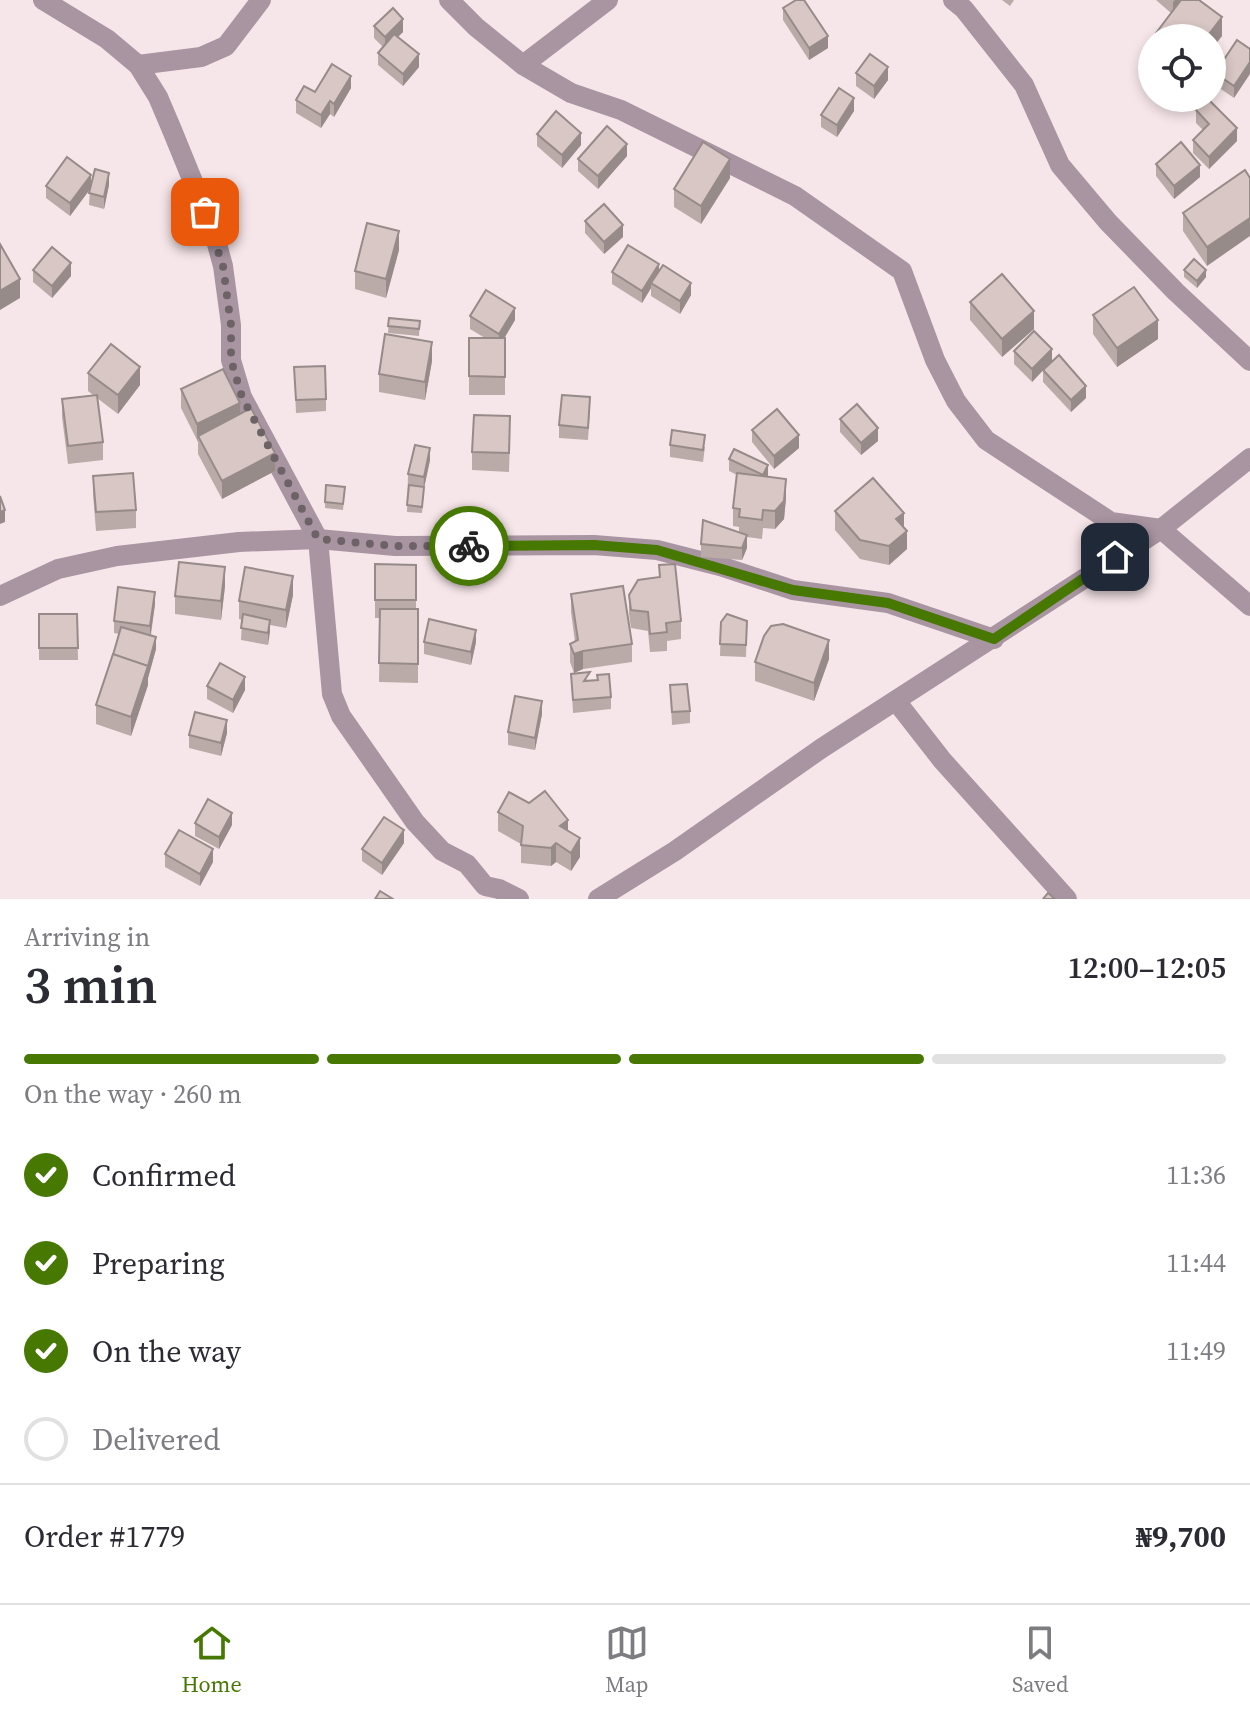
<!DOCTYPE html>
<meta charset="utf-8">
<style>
body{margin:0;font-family:"Source Serif 4",serif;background:#f2f2f3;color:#2b2b33;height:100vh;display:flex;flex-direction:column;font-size:30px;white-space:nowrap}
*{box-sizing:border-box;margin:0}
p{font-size:26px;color:#7c7c81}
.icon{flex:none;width:44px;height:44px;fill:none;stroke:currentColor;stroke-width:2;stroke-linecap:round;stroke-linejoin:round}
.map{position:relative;height:899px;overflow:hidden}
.side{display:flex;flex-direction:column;background:#fff;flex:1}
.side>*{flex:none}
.buttons{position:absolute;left:1138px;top:24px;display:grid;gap:16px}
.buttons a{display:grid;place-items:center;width:88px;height:88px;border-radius:50%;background:#fff;box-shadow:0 4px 12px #0003;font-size:40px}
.pin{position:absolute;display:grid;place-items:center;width:68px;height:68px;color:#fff;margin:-34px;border-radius:16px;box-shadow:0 4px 12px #0006}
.courier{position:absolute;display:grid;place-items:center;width:80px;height:80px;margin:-40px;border:6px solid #467802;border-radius:50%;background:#fff;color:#222;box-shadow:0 2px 10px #0007}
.summary em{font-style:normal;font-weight:600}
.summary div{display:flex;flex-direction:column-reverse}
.summary{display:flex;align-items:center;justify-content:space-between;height:136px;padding:0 24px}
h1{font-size:52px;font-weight:600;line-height:60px}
.bar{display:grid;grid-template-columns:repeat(4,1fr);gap:12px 8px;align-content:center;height:96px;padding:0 24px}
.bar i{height:10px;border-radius:6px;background:#e1e1e2}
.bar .current{background:#467802}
.bar p{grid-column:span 4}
.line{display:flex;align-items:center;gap:20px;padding:0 24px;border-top:2px solid #e1e1e2}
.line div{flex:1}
ol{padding:0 24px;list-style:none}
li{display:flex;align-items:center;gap:24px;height:88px}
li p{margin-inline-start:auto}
li .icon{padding:8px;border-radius:50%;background:#467802;color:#fff;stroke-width:4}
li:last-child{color:#7c7c81}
li i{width:44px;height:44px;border:4px solid #e1e1e2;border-radius:50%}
.tab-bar{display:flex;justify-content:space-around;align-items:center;height:112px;border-top:2px solid #e1e1e2;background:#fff;font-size:22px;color:#7c7c81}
.tab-bar a{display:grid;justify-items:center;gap:4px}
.tab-bar .current{color:#467802}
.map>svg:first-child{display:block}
</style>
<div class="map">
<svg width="1250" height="899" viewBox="0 0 1250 899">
<rect width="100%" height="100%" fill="#f7e6e9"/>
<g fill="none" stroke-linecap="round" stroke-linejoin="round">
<!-- street -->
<g stroke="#a995a2" stroke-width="20">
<path d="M43,0L107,39L138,65L158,97L172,130L214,233L223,266L231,325V360L242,397L318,539L332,694L341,716L415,822L442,851L467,864L485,886L499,889L519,899"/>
<path d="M449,0L476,27L523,65L571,93L621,110L795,196L902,271L935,360L956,401L986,440L1111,522L1161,529L1250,606"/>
<path d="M953,0L964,9L1024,85L1060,165L1108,222L1176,292L1250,361"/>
<path d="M138,65L201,57L226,46L261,0"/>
<path d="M523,65L608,0"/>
<path d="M0,596L58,569L117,556L239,542L318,539L395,546L594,545L657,550L720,566L793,590L888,603L994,639"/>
<path d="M896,701L942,760L1067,899"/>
<path d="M598,899L675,851L822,748L1161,529L1250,458"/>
</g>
</g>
<!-- wall -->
<g fill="#baaba9">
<path d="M1002,0H1014L1010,6Z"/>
<path d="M1156,0H1199L1222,36L1212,38H1156V33L1171,13Z"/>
<path d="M783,8L828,48L809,60L783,20Z"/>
<path d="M374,26L403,32L398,37L419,67L403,86L378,65V53L383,47L374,38Z"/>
<path d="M1237,40L1234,98L1215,85V73Z"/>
<path d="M856,73L888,80L874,99L856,86Z"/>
<path d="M351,88L334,117L330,114L321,128L296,113V100L315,92Z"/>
<path d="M1196,110L1237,141L1209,169L1193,153V140L1203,130L1196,123Z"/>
<path d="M854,111L837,137L821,127V115Z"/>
<path d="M537,134L581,145L562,168L537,146Z"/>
<path d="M627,156L598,189L578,171V159Z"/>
<path d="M1156,164L1200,177L1174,199L1156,176Z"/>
<path d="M1245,170L1207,266L1183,231V213Z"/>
<path d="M730,178L701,224L674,207V189Z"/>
<path d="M91,184L109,185L104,209L89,205L90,189L70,216L46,198V186Z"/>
<path d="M585,221L623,237L604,254L585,233Z"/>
<path d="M399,250L386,298L355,289V271Z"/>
<path d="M33,270L71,276L52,298L33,282Z"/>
<path d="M1184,270L1206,277L1197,288L1184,277Z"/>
<path d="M612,272H659L691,295L680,314L651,296V288L642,303L612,284Z"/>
<path d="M970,302L1034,329L1002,357L970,320Z"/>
<path d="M1093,315L1158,339L1117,367L1093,334Z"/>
<path d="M470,316L515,320L504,338H505V395H469V338H485L470,329Z"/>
<path d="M389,318L420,321L419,336L388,333Z"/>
<path d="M1014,351L1052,361L1086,398L1071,412L1043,382V370L1032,382L1014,364Z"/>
<path d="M432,361L425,400L379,392V374Z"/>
<path d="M294,367L326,399V411L296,413Z"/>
<path d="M88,373L140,385L118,414L97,398L103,442V460L68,464L62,417V399L93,395L88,391Z"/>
<path d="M181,389L240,414L275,471L222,499L198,454V442L181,408Z"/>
<path d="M590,410L588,440L559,438V425Z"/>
<path d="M840,419L878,441L861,455L840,432Z"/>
<path d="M752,430L799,448L774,469L752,442Z"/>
<path d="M510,435L509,472L472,470V452Z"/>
<path d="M670,445L705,447L703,462L670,457Z"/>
<path d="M729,459L768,477L786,498L784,519L775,529L763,528L762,539L747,537V548L742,560L701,557V544L739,533V527L733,526V508L737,475L729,471Z"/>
<path d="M430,460L424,488L422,513L407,512L408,474Z"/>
<path d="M93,476L136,510V528L96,531L93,494Z"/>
<path d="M326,485L345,487L343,510L325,508Z"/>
<path d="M835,511L904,527L907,549L889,565L860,559L835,530Z"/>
<path d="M375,564L416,565V609H418V683L379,682L380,618H375Z"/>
<path d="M659,565L681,621V639L667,641V651L650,652L648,631L631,628L629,614V595L659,577Z"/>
<path d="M225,586L221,620L175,614V596Z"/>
<path d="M571,594L632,644V662L583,669L574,673L570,662V644L575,642L571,612Z"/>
<path d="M293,595L286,628L270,625L268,645L241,640L242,620L239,619V601Z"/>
<path d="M155,604L151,635L156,649L148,678V685L131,736L96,724V705L119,634L114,633V621Z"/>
<path d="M39,614H77L78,660H39Z"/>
<path d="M747,621L746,657L720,656L721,622Z"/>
<path d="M424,642H476L471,665L424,654Z"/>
<path d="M829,659L814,701L755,681V662Z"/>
<path d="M571,674L590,681L597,680L611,697V709L573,713Z"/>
<path d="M670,685L690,711V723L672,725Z"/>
<path d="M207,686L245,690L233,713L207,699Z"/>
<path d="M542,714L535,750L508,745V732Z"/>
<path d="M227,733L221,756L189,748V735Z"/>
<path d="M498,812L568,831L580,857L571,871L556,862L551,866L521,863V844L498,831Z"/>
<path d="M195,823L232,825L219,849L195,836Z"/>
<path d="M404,843L382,875L362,861V849Z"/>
<path d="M165,854L213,862L200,886L165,867Z"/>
</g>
<!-- shaded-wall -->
<g fill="#978b89">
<path d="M1175,0H1185L1173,14V2Z"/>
<path d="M1222,17V36L1212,49V38H1206Z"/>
<path d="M403,19V32L385,49V37Z"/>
<path d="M828,36V48L809,60V48Z"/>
<path d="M419,54V67L403,86V74Z"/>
<path d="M1250,62V74L1234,98V86Z"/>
<path d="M888,67V80L874,99V86Z"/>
<path d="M351,76V88L334,117V104Z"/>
<path d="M854,98V111L837,137V125Z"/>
<path d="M330,101V114L321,128V115Z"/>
<path d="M1237,128V141L1209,169V157Z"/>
<path d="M581,133V145L562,168V155Z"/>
<path d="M627,144V156L598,189V176Z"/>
<path d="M730,159V178L701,224V206Z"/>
<path d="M1200,165V177L1174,199V186Z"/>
<path d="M109,173V185L104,209V197Z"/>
<path d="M91,175V188L70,216V203Z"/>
<path d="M1250,218V236L1207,266V247Z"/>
<path d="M623,225V237L604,254V242Z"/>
<path d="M399,231V250L386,298V279Z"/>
<path d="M71,263V276L52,298V286Z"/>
<path d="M659,264V277L651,283V288L642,303V291Z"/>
<path d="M1206,270V277L1197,288V281Z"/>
<path d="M20,279V298L0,310V291Z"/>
<path d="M691,283V295L680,314V301Z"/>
<path d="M515,308V320L499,347V334Z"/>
<path d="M1034,311V329L1002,357V339Z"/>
<path d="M1158,320V339L1117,367V348Z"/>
<path d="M432,342V361L425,400V382Z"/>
<path d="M1052,349V361L1032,382V369Z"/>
<path d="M140,367V385L118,414V395Z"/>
<path d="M1086,386V398L1071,412V400Z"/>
<path d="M240,403V422L198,436L197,442V424Z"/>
<path d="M878,428V441L861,455V443Z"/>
<path d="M799,435V448L774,469V456Z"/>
<path d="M430,448V460L424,488L422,513L424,477Z"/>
<path d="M275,453V471L222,499V481Z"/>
<path d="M768,465V477L763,488V475Z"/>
<path d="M786,479V498L784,519L775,529V511Z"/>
<path d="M5,510V522L0,524V512Z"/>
<path d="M904,513V531L896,519Z"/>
<path d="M907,531V549L889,565V546Z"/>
<path d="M747,535V548L742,560V548Z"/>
<path d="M225,567V586L221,620V601Z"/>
<path d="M293,576V595L286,628V610Z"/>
<path d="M155,592V604L150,638V626Z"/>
<path d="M270,620V632L268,645V633Z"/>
<path d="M476,630V642L471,665V652Z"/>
<path d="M156,637V649L148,678V685L131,736V717Z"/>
<path d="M829,640V659L814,701V683Z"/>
<path d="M583,651V669L574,673V654Z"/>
<path d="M245,677V690L233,713V700Z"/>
<path d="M542,701V714L535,750V738Z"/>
<path d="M227,720V733L221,756V743Z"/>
<path d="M232,813V825L219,849V837Z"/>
<path d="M568,820V838L560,826Z"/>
<path d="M404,830V843L382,875V863Z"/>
<path d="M580,838V857L571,871V853Z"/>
<path d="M556,843V862L551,866V848Z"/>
<path d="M213,849V862L200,886V874Z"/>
</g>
<!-- building -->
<g fill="#d8c7c4" stroke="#978b89" stroke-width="2">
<path d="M796,0H804L828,36L809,48L783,8Z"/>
<path d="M1181,0H1199L1222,17L1206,38H1162L1156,33Z"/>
<path d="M393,8L403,19L385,37L374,26Z"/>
<path d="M394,34L419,54L403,74L378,53Z"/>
<path d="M1237,40L1250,49V62L1234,86L1215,73Z"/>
<path d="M870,54L888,67L874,86L856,73Z"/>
<path d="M332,64L351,76L334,104L330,101L321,115L296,100L304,86L315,92Z"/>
<path d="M839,88L854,98L837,125L821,115Z"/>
<path d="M1200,98H1207L1237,128L1209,157L1193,140L1209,124L1196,110Z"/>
<path d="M556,111L581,133L562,155L537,134Z"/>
<path d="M607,126L627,144L598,176L578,159Z"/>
<path d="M703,142L730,159L701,206L674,189Z"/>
<path d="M1181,142L1200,165L1174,186L1156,164Z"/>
<path d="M67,157L91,175L70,203L46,186Z"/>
<path d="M95,169L109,173L104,197L89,193Z"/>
<path d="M1245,170L1250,178V218L1207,247L1183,213Z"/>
<path d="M604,204L623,225L604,242L585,221Z"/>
<path d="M367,223L399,231L386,279L355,271Z"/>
<path d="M0,244L20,279L0,291Z"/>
<path d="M628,245L659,264L642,291L612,272Z"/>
<path d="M52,247L71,263L52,286L33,270Z"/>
<path d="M1194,259L1206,270L1197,281L1184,270Z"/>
<path d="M663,265L691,283L680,301L651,283Z"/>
<path d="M1002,274L1034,311L1002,339L970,302Z"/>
<path d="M1134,287L1158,320L1117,348L1093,315Z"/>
<path d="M486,290L515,308L499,334L470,316Z"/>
<path d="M389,318L420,321L419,329L388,326Z"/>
<path d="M1034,331L1052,349L1032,369L1014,351Z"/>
<path d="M385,334L432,342L425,382L379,374Z"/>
<path d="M469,338H505V377L469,376Z"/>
<path d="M111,344L140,367L118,395L88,373Z"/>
<path d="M1059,355L1086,386L1071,400L1043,370Z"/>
<path d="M325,366L326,399L296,400L294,367Z"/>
<path d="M223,369L240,403L197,424L181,389Z"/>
<path d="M97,395L103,442L68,446L62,399Z"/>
<path d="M562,395L590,397L588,428L559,425Z"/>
<path d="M857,404L878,428L861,443L840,419Z"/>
<path d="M251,408L275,453L222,481L198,436Z"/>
<path d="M777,409L799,435L774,456L752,430Z"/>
<path d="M474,415L510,416L509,453L472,452Z"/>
<path d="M672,430L705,435L703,450L670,445Z"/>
<path d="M415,445L430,448L424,477L408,474Z"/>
<path d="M734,449L768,465L763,475L729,459Z"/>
<path d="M133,473L136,510L96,512L93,476Z"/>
<path d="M737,473L786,479L784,501L775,511L763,510L762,520L739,517L740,509L733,508Z"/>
<path d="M873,478L904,513L896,519L907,531L889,546L860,540L835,511Z"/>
<path d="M326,485L345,487L343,504L325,502Z"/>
<path d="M409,485L424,487L422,507L407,505Z"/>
<path d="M0,496L5,510L0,512Z"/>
<path d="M703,520L747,535L742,548L701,544Z"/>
<path d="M179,562L225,567L221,601L175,596Z"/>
<path d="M375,564L416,565V600H375Z"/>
<path d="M675,564L681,621L666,623L667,632L650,634L648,612L631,610L629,595L638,580L660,577L659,565Z"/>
<path d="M245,567L293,576L286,610L239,601Z"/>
<path d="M623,586L632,644L583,651L574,654L570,644L578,640L571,594Z"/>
<path d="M118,587L155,592L150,626L114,621Z"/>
<path d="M380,609H418V664L379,663Z"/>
<path d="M39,614H77L78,648H39Z"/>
<path d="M243,614L270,620L268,633L241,628Z"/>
<path d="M727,614L747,621L746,645L720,644L721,622Z"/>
<path d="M429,619L476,630L471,652L424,642Z"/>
<path d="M783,624L829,640L814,683L755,662L764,636L771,626Z"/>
<path d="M121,627L156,637L148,666L113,655Z"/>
<path d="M113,654L148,666L131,717L96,705Z"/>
<path d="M220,663L245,677L233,700L207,686Z"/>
<path d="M590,672L584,681L598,680L597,675L609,674L611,697L573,700L571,674Z"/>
<path d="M687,684L690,711L672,712L670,685Z"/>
<path d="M515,696L542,701L535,738L508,732Z"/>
<path d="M195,712L227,720L221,743L189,735Z"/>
<path d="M545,791L568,820L560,826L580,838L571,853L556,843L551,848L521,845L523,826L498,812L509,792L529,803Z"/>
<path d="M208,799L232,813L219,837L195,823Z"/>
<path d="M384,817L404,830L382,863L362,849Z"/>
<path d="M179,830L213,849L200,874L165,854Z"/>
<path d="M380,891L393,899H375Z"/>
<path d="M1048,893L1055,899H1043Z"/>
</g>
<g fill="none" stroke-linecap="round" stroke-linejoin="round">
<!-- done -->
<path stroke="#6d6366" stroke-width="8" stroke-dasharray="0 14.4" d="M205,212L223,266L231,325V360L242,397L318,539L395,546H469"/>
<!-- route -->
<path stroke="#467802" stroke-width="10" d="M469,546L594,545L657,550L793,590L888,603L994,639L1115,557"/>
</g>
</svg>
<div class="buttons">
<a><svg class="icon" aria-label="locate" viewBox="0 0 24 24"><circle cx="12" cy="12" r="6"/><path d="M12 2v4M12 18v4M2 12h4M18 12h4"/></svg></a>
</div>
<div class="pin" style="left:205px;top:212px;background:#ea580c"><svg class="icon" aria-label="bag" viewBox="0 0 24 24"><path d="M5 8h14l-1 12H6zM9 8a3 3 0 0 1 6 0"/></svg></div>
<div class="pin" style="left:1115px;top:557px;background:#1f2937"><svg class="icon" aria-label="home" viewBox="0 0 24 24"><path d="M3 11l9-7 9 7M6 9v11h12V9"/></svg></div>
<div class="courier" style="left:469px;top:546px"><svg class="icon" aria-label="bike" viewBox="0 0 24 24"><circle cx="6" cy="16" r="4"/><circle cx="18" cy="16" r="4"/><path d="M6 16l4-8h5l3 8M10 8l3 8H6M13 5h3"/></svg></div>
</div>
<section class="side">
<div class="summary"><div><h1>3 min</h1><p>Arriving in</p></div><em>12:00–12:05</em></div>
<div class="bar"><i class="current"></i><i class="current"></i><i class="current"></i><i></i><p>On the way · 260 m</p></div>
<ol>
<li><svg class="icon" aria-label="check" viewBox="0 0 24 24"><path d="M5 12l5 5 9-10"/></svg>Confirmed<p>11:36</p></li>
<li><svg class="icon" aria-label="check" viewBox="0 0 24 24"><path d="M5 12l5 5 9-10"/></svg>Preparing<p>11:44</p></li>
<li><svg class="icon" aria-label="check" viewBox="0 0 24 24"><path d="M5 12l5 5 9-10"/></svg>On the way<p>11:49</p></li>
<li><i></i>Delivered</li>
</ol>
<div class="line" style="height:104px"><div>Order #1779</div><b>₦9,700</b></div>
</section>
<nav class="tab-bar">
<a class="current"><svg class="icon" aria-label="home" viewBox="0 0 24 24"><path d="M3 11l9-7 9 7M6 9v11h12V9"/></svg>Home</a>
<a><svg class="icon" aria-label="map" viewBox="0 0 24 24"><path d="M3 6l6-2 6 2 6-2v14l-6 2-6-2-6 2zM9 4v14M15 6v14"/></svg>Map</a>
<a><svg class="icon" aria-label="saved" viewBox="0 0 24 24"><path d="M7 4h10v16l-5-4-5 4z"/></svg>Saved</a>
</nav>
